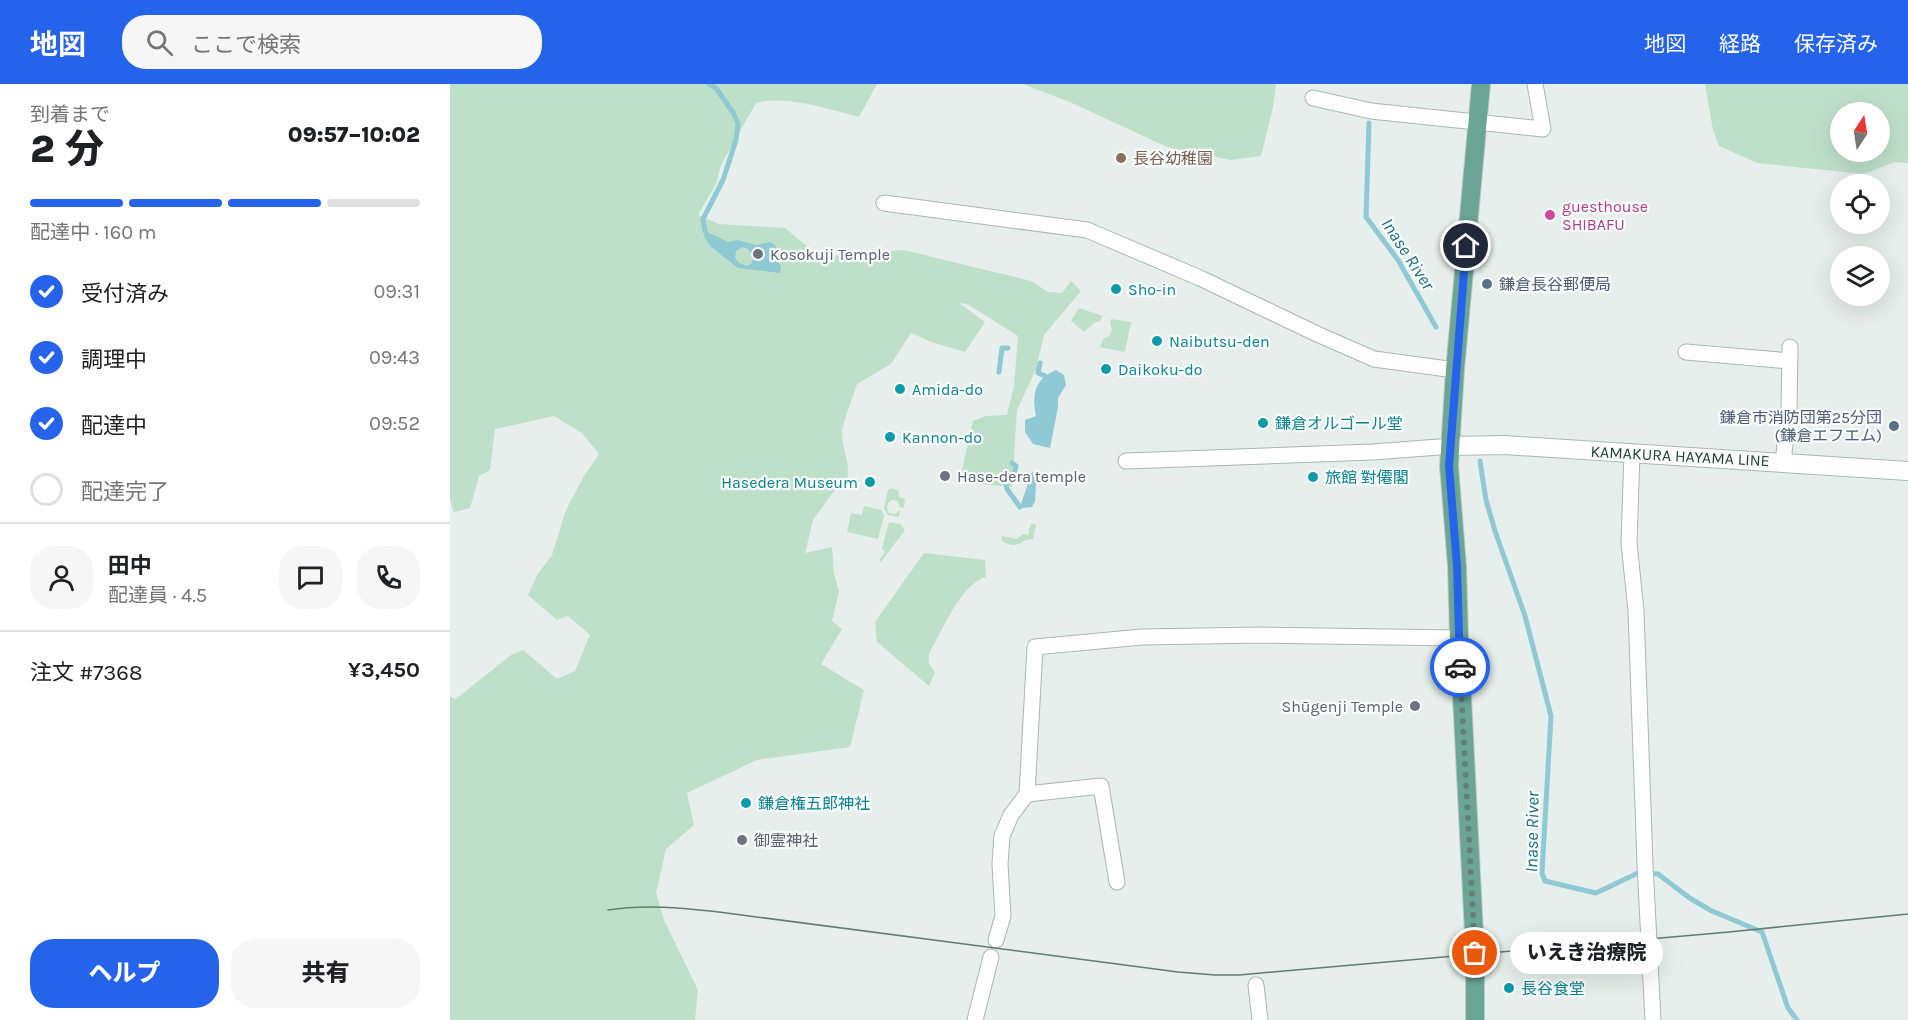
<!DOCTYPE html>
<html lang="ja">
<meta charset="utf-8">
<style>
body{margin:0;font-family:Karla,"Noto Sans JP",sans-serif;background:#f6f6f6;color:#202124;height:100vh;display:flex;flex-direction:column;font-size:22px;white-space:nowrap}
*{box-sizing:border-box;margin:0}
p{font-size:20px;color:#757577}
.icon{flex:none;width:33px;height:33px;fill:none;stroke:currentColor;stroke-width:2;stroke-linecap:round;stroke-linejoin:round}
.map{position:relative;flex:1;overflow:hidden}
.panel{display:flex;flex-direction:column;background:#fff;width:450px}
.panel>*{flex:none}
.needle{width:39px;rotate:12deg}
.fabs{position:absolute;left:1380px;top:18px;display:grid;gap:12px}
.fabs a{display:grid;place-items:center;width:60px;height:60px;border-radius:50%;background:#fff;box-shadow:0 6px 24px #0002;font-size:30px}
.pin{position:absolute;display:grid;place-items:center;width:51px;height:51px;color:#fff;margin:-26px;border:3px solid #fff;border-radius:50%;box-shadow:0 2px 6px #0007}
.courier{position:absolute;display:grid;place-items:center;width:60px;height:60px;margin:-30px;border:4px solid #2563eb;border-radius:50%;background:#fff;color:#222;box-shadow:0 2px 8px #0007}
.bubble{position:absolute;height:42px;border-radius:21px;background:#fff;box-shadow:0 6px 24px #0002;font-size:20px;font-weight:800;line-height:42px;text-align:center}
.headline em{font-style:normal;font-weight:800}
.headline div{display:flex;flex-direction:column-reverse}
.headline{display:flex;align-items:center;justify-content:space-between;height:102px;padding:0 30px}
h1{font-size:39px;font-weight:800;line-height:45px}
.bar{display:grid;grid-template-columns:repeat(4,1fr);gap:9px 6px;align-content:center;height:72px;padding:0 30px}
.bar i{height:8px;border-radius:4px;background:#e0e0e0}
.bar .on{background:#2563eb}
.bar p{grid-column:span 4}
.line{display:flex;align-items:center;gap:15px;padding:0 30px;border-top:2px solid #e0e0e0}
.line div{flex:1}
.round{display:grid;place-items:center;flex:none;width:63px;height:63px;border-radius:24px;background:#f6f6f6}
ol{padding:0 30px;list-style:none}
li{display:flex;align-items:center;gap:18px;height:66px}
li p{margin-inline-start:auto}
li .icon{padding:6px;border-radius:50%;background:#2563eb;color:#fff;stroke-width:4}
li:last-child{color:#757577}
li i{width:33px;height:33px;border:3px solid #e0e0e0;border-radius:50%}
.primary-button{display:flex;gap:12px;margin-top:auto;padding:12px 30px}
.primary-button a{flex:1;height:69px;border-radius:24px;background:#2563eb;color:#fff;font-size:24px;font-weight:800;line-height:69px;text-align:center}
.primary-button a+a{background:#f6f6f6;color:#202124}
header{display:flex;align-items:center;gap:36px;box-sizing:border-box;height:84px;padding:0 30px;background:#2563eb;color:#fff}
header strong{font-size:28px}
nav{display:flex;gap:33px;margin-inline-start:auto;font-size:21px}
.search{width:420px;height:54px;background:#f6f6f6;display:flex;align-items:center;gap:15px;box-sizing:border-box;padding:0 21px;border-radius:24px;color:#757577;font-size:22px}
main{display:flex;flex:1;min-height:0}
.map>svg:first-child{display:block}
</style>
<header>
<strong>地図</strong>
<div class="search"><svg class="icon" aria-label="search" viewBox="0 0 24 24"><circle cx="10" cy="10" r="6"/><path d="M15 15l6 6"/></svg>ここで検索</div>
<nav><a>地図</a><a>経路</a><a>保存済み</a></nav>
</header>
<main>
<section class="panel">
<div class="headline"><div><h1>2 分</h1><p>到着まで</p></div><em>09:57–10:02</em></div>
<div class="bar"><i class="on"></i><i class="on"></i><i class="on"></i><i></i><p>配達中 · 160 m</p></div>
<ol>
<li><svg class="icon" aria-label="check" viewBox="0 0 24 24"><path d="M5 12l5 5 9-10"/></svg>受付済み<p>09:31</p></li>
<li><svg class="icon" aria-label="check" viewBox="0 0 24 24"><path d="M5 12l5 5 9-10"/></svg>調理中<p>09:43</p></li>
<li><svg class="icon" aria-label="check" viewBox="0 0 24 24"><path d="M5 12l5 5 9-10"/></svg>配達中<p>09:52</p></li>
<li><i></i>配達完了</li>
</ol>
<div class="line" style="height:108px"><a class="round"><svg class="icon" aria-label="person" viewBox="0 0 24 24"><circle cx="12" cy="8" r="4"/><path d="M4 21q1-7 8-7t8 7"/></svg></a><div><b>田中</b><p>配達員 · 4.5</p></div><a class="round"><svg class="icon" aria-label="chat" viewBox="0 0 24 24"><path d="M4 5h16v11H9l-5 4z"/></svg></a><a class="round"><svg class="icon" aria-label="phone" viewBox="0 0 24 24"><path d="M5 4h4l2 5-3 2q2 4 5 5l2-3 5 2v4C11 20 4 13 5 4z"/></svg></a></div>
<div class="line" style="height:78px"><div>注文 #7368</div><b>¥3,450</b></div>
<div class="primary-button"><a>ヘルプ</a><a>共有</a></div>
</section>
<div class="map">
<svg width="1458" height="936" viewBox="0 0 1458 936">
<rect width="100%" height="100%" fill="#e6efeb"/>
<!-- green -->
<g fill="#bfe0c8" fill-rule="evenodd">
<path d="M0,0H427L409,33C376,25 339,11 306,19L271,81L266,100L248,131L269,140L335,144L370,173L454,166L581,197L598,208L612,209L621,197L631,207L594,251L586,285L567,326L562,403L519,399L511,391L523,337L536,332L557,331L564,302L568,252L517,220L509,219L535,238L515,268L481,258L461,249L441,280L407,300C404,311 391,342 392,350C394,376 403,379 394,407L387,403L363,436L355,469L382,463L384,489L389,508L382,537L392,545L371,580L414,606L400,663L307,676L237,709L244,741L216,765L206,809L214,836L248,906L245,936H0V613L6,615L61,571L73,566L107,595L125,587L140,551L118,532L107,536L78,511L87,491L102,471L116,426L134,392L149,370L132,349L104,332L45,345L40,386L29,392L20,424L4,428L0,415Z"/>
<path d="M573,0H826L823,23L811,72L781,76L717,63L622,19Z"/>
<path d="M1255,0H1458V79L1445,78L1414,90L1307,79L1269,62L1263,46ZM1390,28H1430V68H1390Z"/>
<path d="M629,224L653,232L650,237L644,239L634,248L621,237Z"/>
<path d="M661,235L681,238L675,268L650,263L653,255L659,252L662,246L660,239Z"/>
<path d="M441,404L448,406L449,413L455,415L454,424L449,423L448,417L442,416L438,419L437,424L439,429L445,430L450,426L449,433L438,431L434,424L438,406Z"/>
<path d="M414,422L431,426L434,431L428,455L397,448L401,429L412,431Z"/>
<path d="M439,438L450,440L455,446L431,478L429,476L435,468L432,465Z"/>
<path d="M581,440H586L583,455C568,455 569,468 551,456L552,452L567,455L573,450L579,451V445Z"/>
<path d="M474,469L535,476L536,493C511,499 491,549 479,570V579L485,589L479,602L427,558L425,538Z"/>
</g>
<!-- water -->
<g fill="#8ec9d4" fill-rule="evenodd">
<path d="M255,147L278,158L288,156L306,161L320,158L325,161L331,185L330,189L288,184L260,162L254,152ZM292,163L298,165L303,172L302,179L297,182L289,179L285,174L286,167Z"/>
<path d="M606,286L614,291L616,301L608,314V323L600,364L583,360L575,348V336L586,332C582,310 584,296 606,286Z"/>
<path d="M582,388L589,390V397L586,399L585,417L582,423L573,424L570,423Z"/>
</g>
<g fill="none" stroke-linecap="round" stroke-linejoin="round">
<!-- stream -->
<g stroke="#8ec9d4" stroke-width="5">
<path d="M919,39L916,133L948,176L986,243"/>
<path d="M255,147L253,135L273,96L286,56L288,40L284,30L266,4L259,0"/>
<path d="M590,279L588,289L595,292"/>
<path d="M549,288L552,264H558"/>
<path d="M1030,377L1036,416L1045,447L1075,532L1101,632L1092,789L1095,797L1146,809L1188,789L1208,790L1241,815L1262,827L1312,848L1338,924L1347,936"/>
<path d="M562,379L566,382L564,391L555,395L557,405L570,423"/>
</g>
<defs>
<g id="minor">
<path d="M863,14L921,27L1093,45L1085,0"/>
<path d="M434,119L637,146L750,194L867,250L924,275L1005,286"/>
<path d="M1236,268L1340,277"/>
<path d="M1182,369L1179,459L1186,527L1195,780L1203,936"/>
<path d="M676,377L923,368L1002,362"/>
<path d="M1333,378L1339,326L1340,263"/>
<path d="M577,710L651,702L667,798"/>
<path d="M546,856L553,832L550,780L552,752L561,731L577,710L585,563L692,553L810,551L1009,554"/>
<path d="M806,901L810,936"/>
<path d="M525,936L541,873"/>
</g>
<path id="secondary" d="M1002,362L1054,361L1458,387"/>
<path id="primary" d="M1025,936V869L1009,554L1007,482L999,382L1005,286L1031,0"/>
</defs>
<!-- minor casing -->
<use href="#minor" stroke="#a8b8b2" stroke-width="17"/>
<!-- secondary casing -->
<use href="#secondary" stroke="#a4bbb3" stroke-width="20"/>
<!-- primary casing -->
<use href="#primary" stroke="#c2cac8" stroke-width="20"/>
<!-- minor -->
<use href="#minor" stroke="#fff" stroke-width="15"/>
<!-- secondary -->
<use href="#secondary" stroke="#fff" stroke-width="18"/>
<!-- primary -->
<use href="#primary" stroke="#6aa596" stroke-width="18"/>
<!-- tram -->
<path stroke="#5f7d75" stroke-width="1.5" d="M158,826C195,820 232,824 269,828L728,888L765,891H789L1279,848L1458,830"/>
</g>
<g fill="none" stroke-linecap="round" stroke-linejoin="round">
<!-- done -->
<path stroke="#687f78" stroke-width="6" stroke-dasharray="0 10.8" d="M1010,583L1025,869"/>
<!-- route -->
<path stroke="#2563eb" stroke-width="8" d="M1010,583L1007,482L999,382L1016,162"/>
</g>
<!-- markers -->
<circle fill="#8d6e63" stroke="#f7fbf9" stroke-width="2" cx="671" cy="74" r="6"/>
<circle fill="#d1479c" stroke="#f7fbf9" stroke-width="2" cx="1100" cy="131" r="6"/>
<g fill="#6b7280" stroke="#f7fbf9" stroke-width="2">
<circle cx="308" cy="170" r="6"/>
<circle cx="495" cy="392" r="6"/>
<circle cx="965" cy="622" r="6"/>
<circle cx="292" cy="756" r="6"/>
</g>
<g fill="#5c6f8a" stroke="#f7fbf9" stroke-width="2">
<circle cx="1037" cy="200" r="6"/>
<circle cx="1444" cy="342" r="6"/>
</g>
<g fill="#0f9aa8" stroke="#f7fbf9" stroke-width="2">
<circle cx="666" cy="205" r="6"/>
<circle cx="707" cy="257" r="6"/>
<circle cx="656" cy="285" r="6"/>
<circle cx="450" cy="305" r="6"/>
<circle cx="813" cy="339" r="6"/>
<circle cx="440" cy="353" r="6"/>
<circle cx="863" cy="393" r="6"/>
<circle cx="420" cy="398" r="6"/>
<circle cx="296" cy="719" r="6"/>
<circle cx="1059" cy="904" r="6"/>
</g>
<g text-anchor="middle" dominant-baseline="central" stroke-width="4.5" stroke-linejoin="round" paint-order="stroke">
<!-- education labels -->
<g font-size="16" fill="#785e54" stroke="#f7fbf9" text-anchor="start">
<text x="683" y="74">長谷幼稚園</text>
</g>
<!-- hotel labels -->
<g font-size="16" fill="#b23c85" stroke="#f7fbf9" text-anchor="start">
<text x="1112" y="122">guesthouse<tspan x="1112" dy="18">SHIBAFU</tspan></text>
</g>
<!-- worship labels -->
<g font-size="16" fill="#5b616d" stroke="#f7fbf9" text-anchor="start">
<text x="320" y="170">Kosokuji Temple</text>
<text x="507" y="392">Hase-dera temple</text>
<text x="953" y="622" text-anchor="end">Shūgenji Temple</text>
<text x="304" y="756">御霊神社</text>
</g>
<!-- service labels -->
<g font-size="16" fill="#4e5e75" stroke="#f7fbf9" text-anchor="start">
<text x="1049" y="200">鎌倉長谷郵便局</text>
<text x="1432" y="333" text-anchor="end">鎌倉市消防団第25分団<tspan x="1432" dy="18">(鎌倉エフエム)</tspan></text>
</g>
<!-- culture labels -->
<g font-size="16" fill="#0d838f" stroke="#f7fbf9" text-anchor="start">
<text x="678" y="205">Sho-in</text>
<text x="719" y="257">Naibutsu-den</text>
<text x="668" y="285">Daikoku-do</text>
<text x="462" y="305">Amida-do</text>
<text x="825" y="339">鎌倉オルゴール堂</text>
<text x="452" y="353">Kannon-do</text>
<text x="875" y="393">旅館 對僊閣</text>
<text x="408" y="398" text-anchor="end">Hasedera Museum</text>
<text x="308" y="719">鎌倉権五郎神社</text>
<text x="1071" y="904">長谷食堂</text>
</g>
<!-- street labels -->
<g font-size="16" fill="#24423a" stroke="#f7fbf9">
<text transform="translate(1230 372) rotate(3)">KAMAKURA HAYAMA LINE</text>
</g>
<!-- water labels -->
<g font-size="18" font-style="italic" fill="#1c6f80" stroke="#f7fbf9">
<text transform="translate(958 170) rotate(57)">Inase River</text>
<text transform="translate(1082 748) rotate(-89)">Inase River</text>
</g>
</g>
</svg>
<div class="fabs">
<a><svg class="needle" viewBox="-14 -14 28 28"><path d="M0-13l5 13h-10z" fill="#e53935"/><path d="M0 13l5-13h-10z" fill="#757577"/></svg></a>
<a><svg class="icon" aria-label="locate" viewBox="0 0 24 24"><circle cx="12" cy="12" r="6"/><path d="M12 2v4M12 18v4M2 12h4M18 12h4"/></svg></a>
<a><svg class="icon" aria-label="layers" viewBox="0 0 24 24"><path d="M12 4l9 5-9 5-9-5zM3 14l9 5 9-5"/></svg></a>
</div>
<div class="pin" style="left:1025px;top:869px;background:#ea580c"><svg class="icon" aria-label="bag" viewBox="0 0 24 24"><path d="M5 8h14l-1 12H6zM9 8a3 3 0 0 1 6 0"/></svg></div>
<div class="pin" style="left:1016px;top:162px;background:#1f2937"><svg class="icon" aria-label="home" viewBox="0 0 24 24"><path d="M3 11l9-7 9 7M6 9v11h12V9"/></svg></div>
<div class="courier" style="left:1010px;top:583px"><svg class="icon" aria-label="car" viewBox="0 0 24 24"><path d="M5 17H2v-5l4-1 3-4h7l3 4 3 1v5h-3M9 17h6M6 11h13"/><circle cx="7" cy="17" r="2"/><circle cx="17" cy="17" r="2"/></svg></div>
<div class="bubble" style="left:1060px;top:848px;width:153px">いえき治療院</div>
</div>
</main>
